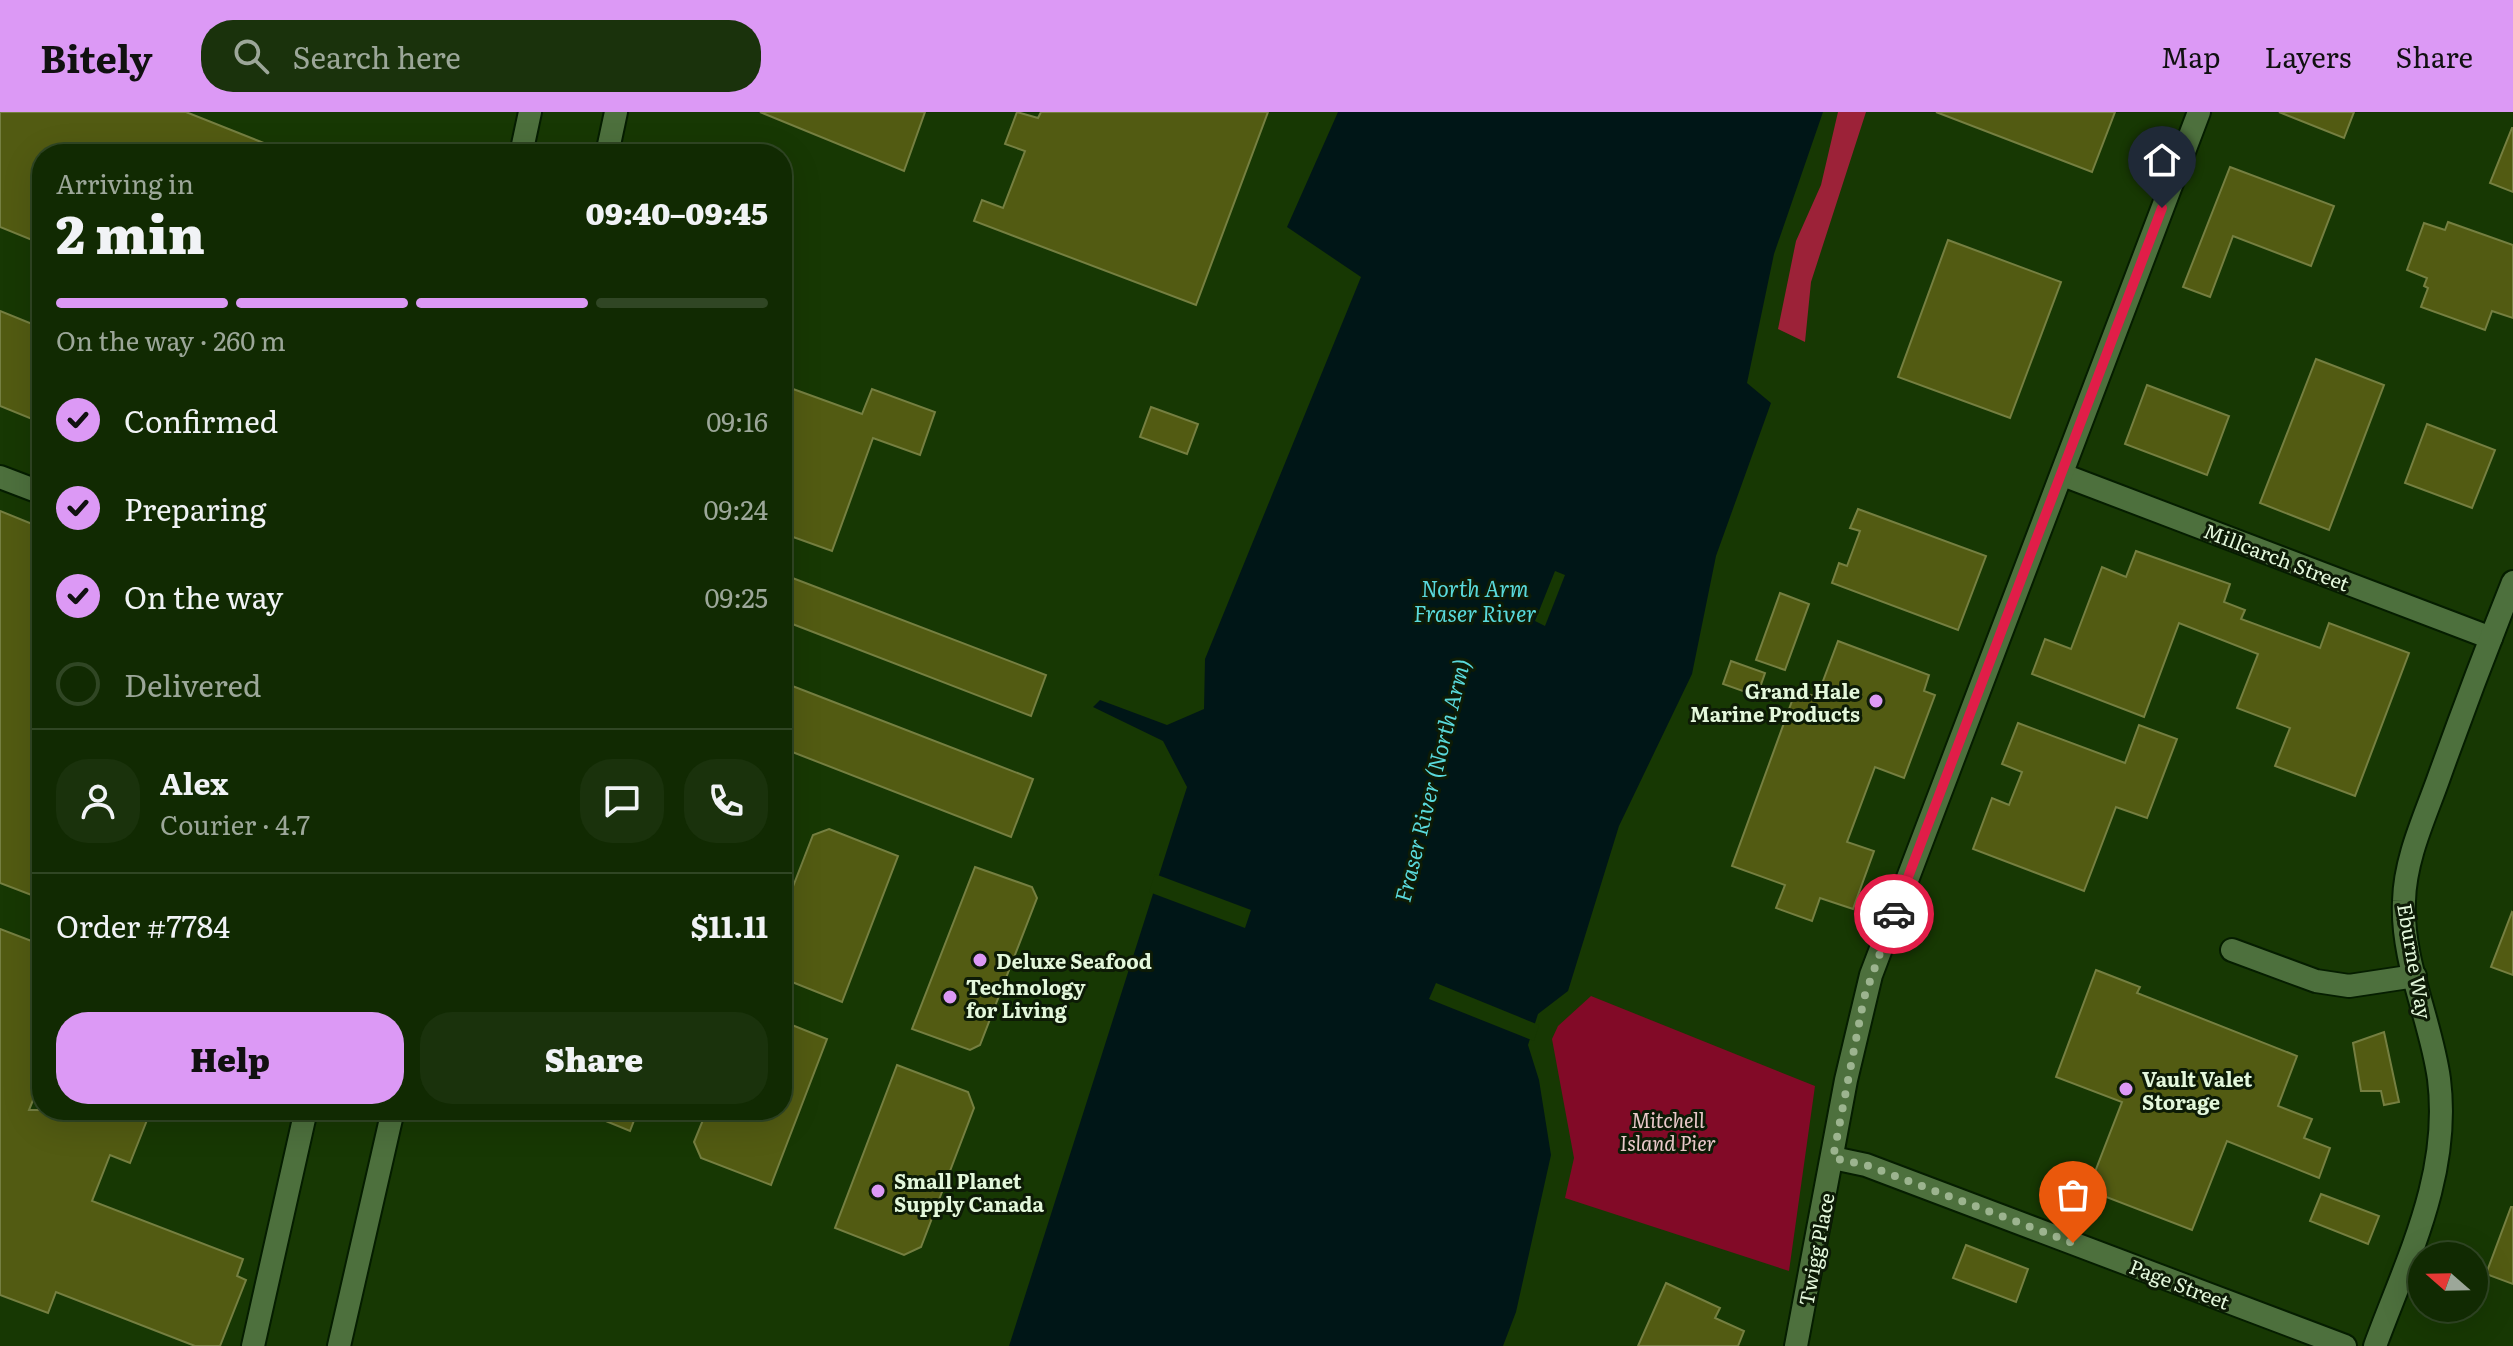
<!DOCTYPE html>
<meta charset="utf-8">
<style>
body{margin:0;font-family:Literata,serif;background:#1a320c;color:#f1f3f6;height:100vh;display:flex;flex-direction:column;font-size:30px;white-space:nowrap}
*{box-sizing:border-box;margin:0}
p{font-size:26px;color:#9ca799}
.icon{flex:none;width:44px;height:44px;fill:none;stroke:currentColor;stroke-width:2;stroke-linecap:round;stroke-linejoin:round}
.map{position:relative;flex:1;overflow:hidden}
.side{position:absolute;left:32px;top:32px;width:760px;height:976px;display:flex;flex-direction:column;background:#112a02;border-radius:32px;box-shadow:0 8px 32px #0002,0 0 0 2px #304624}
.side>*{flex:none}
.needle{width:52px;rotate:290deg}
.buttons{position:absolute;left:2408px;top:1130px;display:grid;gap:16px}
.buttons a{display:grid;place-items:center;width:80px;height:80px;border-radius:50%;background:#112a02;box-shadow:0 8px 32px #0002,0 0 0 2px #304624;font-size:40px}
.pin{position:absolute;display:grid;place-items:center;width:68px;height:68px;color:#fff;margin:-82px -34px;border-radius:50% 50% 50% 0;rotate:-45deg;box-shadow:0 0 8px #0007}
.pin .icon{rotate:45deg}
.courier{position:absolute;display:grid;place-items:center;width:80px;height:80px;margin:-40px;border:6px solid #e11d48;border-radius:50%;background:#fff;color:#222;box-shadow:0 2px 10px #0007}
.head em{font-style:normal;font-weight:800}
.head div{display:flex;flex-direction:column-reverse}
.head{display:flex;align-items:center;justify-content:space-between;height:136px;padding:0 24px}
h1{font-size:52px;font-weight:800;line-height:60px}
.bar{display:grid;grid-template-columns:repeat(4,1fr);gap:12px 8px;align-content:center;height:96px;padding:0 24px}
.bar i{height:10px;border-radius:6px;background:#304624}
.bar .on{background:#dc99f5}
.bar p{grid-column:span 4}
.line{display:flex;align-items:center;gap:20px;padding:0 24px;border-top:2px solid #304624}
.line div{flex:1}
.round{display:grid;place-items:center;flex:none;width:84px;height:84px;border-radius:32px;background:#1a320c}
ol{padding:0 24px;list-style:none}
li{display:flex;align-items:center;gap:24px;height:88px}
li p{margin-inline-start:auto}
li .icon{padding:8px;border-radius:50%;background:#dc99f5;color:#111;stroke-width:4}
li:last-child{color:#9ca799}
li i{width:44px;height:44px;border:4px solid #304624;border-radius:50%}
.primary-button{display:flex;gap:16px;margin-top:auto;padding:16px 24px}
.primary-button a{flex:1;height:92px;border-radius:32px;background:#dc99f5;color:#111;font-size:32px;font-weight:800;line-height:92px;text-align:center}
.primary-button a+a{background:#1a320c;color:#f1f3f6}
header{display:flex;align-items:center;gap:48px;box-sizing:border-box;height:112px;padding:0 40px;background:#dc99f5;color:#111}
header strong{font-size:38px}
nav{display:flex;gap:44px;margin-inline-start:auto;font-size:28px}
.search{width:560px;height:72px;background:#1a320c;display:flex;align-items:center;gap:20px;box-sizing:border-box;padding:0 28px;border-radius:32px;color:#9ca799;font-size:30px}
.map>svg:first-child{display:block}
</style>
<header>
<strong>Bitely</strong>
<div class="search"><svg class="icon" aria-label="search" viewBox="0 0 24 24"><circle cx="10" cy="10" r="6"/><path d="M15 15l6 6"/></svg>Search here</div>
<nav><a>Map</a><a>Layers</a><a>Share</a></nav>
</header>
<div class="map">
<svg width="2513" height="1234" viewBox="0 0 2513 1234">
<rect width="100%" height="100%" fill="#173803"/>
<!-- green -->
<path fill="#820a27" d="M1591,884L1815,974L1789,1159L1565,1086L1574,1046L1552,927L1558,914Z"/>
<!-- forest -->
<path fill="#9c2238" d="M1838,0H1866L1811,170L1805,230L1778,217L1796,129L1821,73Z"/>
<!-- water -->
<path fill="#001617" d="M1338,0H1823L1774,142L1747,271L1771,291L1716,444L1692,562L1619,714L1568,879L1538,902L1528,933L1539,968L1551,1043L1516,1200L1503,1234H1009L1187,675L1163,629L1093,595L1100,588L1167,613L1204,597L1205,547L1361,165L1287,115Z"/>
<!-- pier -->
<g fill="#173803">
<path d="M1555,459L1565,463L1545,514L1535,509Z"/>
<path d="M1155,762L1251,798L1245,816L1149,780Z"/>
<path d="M1436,871L1539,913L1534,929L1429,887Z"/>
</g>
<!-- building -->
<g fill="#525b12" stroke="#757f41" stroke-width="2">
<path d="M0,0H186L289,41L42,42V132L0,115Z"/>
<path d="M760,0H925L904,59Z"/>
<path d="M1017,0L1038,6L1041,0H1268L1196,193L974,109L982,88L1003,96L1025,39L1005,32Z"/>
<path d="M1936,0H2115L2092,60Z"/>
<path d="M2279,0H2354L2344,26Z"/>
<path d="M2512,16H2513V80L2490,71Z"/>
<path d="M2230,55L2334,94L2311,154L2233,124L2210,185L2183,175Z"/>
<path d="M2448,110L2513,133V206L2492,199L2485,218L2421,195L2428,176L2424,174L2427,166L2407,158L2424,111L2445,118Z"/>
<path d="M1948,128L2061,170L2010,306L1898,265Z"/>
<path d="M0,199L42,216V311L0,294Z"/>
<path d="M2316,247L2384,273L2329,418L2260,391Z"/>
<path d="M782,273L862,302L872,277L935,300L920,343L873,326L832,439L782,421Z"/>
<path d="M2147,273L2229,304L2207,363L2125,332Z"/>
<path d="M1151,295L1198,312L1187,342L1140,325Z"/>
<path d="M2427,312L2495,338L2472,396L2405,371Z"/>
<path d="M1858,397L1986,444L1958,518L1832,471L1839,451L1847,454L1860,419L1850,416Z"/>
<path d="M0,399L42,416V787L0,771Z"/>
<path d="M2136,439L2230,472L2224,490L2245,498L2241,507L2320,536L2329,511L2409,541L2355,684L2275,654L2290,616L2237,596L2258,542L2179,511L2144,605L2032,562L2045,527L2071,537L2102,455L2126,465Z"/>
<path d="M782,462L1046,563L1031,604L782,508Z"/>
<path d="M1780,481L1809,492L1785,558L1756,548Z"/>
<path d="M1838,529L1929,563L1924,579L1935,583L1904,666L1875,655L1847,730L1874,739L1853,797L1820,786L1812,809L1776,796L1785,773L1732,754L1796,578L1817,585Z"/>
<path d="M1731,549L1765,561L1757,584L1723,572Z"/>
<path d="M782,570L1033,667L1011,725L782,636Z"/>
<path d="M2018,611L2125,651L2139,613L2177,627L2147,706L2116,695L2084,779L1973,737L1992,686L2009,693L2022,660L2002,652Z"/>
<path d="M829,717L898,744L842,890L782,866V803L813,723Z"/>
<path d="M975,755L1032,775L1037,786L980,933L970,938L912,917Z"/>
<path d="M2512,800L2513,801V863L2491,855Z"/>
<path d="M0,817L42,833V966L29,998H151L130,1051L110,1043L92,1089L243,1147L237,1164L246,1168L220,1234H195L56,1180L48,1201L0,1183Z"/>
<path d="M2096,858L2140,875L2137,881L2297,944L2278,994L2312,1007L2304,1026L2330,1036L2319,1066L2227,1029L2192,1118L2088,1078L2122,990L2056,965Z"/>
<path d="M782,909L827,927L771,1073L701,1046L694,1030L707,998H782Z"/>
<path d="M2384,920L2399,990L2384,993L2381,979H2361L2353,931Z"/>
<path d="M897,953L968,980L974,996L921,1135L904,1143L835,1116Z"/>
<path d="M579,998H638L630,1019Z"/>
<path d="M2321,1082L2379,1104L2368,1132L2310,1109Z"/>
<path d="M2511,1095H2513V1172L2486,1162Z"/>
<path d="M1966,1133L2028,1157L2016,1190L1953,1166Z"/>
<path d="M1666,1171L1720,1196L1715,1206L1744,1219L1738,1234H1638Z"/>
</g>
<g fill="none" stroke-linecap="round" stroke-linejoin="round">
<defs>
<g id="minor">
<path d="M521,42L530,0"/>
<path d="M607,42L616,0"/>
<path d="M2063,363L2491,526"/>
<path d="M0,365L42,381"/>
<path d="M2232,838L2316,869L2349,874L2415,864"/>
<path d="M1833,1046L1866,1053L2345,1234"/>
<path d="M253,1234L306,998"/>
<path d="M339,1234L393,998"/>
<path d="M1796,1234L1846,968L1871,863L2199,0"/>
<path d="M2375,1234C2407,1147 2451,1063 2439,967C2431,908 2401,849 2404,789C2405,747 2424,707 2438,668C2462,601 2487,535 2513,470"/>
</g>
</defs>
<!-- minor casing -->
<use href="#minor" stroke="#051d00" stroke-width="26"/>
<!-- minor -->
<use href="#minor" stroke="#4d703d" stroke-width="22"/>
</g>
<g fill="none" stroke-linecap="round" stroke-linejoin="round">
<!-- done -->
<path stroke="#9cb48f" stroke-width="8" stroke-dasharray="0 14.4" d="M1894,802L1864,886L1833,1046L1866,1053L2073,1131"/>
<!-- route -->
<path stroke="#e11d48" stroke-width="10" d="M1894,802L2162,96"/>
</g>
<!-- markers -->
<g fill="#dc99f5" stroke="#0d1b06" stroke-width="3">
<circle cx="1876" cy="589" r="8"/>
<circle cx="980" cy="848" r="8"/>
<circle cx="950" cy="885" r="8"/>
<circle cx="2126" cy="977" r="8"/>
<circle cx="878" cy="1079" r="8"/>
</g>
<g text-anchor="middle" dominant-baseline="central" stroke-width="6" stroke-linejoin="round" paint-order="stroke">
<!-- street labels -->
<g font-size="20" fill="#e3f7db" stroke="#0d1b06">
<text transform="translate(2277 444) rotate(21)">Millcarch Street</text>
<text transform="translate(2416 849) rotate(80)">Eburne Way</text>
<text transform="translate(1815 1137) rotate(-79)">Twigg Place</text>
<text transform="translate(2180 1171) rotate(21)">Page Street</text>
</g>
<!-- poi labels -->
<g font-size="20" font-weight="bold" fill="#e3f7db" stroke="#0d1b06" text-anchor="start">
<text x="1860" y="578" text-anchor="end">Grand Hale<tspan x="1860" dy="23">Marine Products</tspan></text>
<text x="996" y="848">Deluxe Seafood</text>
<text x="966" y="874">Technology<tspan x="966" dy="23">for Living</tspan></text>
<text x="2142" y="966">Vault Valet<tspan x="2142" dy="23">Storage</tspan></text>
<text x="894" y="1068">Small Planet<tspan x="894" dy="23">Supply Canada</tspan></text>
</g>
<!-- park labels -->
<g font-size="20" font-style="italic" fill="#eac9ca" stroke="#0d1b06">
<text x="1668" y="1007">Mitchell<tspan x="1668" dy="23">Island Pier</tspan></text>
</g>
<!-- water labels -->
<g font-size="22" font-style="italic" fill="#59d9db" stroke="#0d1b06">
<text x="1475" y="475">North Arm<tspan x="1475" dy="25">Fraser River</tspan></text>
<text transform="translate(1431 668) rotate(-76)">Fraser River (North Arm)</text>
</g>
</g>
</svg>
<div class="buttons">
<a><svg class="needle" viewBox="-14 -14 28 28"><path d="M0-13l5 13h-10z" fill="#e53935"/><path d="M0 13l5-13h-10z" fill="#9ca799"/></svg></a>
</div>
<div class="pin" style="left:2073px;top:1131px;background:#ea580c"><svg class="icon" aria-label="bag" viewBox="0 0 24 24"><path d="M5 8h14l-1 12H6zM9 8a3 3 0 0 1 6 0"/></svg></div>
<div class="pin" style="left:2162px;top:96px;background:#1f2937"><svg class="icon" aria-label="home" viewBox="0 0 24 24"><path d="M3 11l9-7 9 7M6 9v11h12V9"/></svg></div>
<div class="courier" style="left:1894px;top:802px"><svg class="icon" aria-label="car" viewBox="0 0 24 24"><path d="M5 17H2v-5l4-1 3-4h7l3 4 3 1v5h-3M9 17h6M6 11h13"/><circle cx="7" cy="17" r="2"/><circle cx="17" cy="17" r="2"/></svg></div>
<section class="side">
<div class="head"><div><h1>2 min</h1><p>Arriving in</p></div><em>09:40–09:45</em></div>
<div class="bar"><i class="on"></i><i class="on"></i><i class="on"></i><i></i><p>On the way · 260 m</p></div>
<ol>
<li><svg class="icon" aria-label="check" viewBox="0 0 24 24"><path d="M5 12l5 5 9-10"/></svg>Confirmed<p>09:16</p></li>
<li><svg class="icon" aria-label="check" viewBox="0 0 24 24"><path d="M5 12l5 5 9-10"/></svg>Preparing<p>09:24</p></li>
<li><svg class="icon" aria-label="check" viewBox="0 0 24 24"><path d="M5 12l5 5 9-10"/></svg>On the way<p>09:25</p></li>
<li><i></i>Delivered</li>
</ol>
<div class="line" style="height:144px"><a class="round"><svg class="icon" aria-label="person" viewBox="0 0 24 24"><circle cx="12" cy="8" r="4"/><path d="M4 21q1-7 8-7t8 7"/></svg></a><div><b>Alex</b><p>Courier · 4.7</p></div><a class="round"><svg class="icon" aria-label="chat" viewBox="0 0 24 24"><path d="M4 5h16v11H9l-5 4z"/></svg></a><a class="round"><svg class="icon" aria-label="phone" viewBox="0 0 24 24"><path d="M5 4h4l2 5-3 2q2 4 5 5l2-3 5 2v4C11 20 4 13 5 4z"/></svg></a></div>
<div class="line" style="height:104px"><div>Order #7784</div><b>$11.11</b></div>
<div class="primary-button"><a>Help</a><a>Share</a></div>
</section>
</div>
